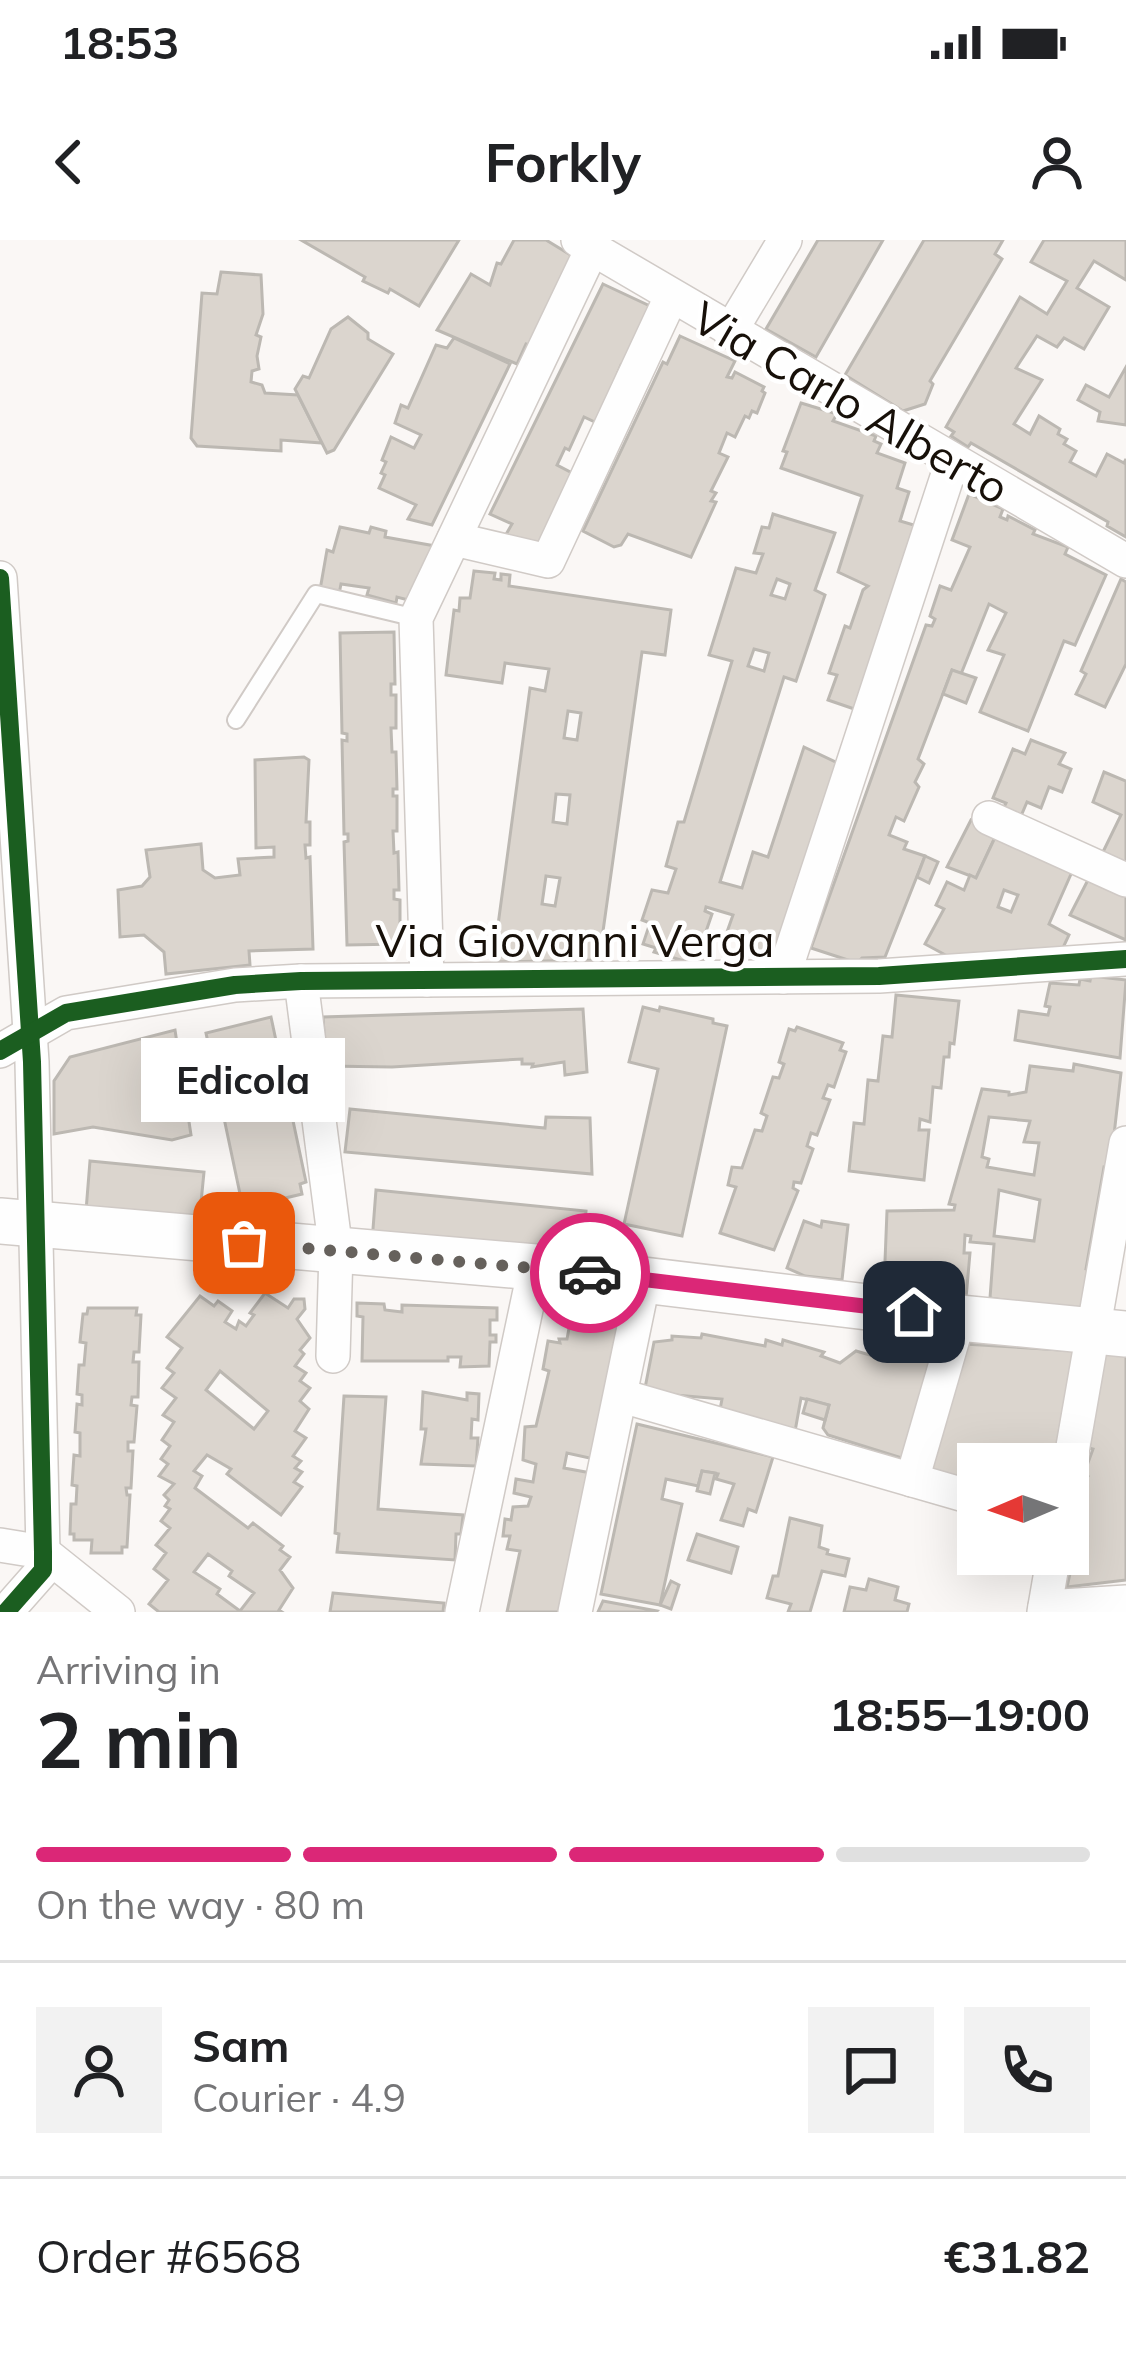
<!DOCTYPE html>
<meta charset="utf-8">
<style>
body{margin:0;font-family:Mulish,sans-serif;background:#f2f2f2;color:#202124;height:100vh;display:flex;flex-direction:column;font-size:45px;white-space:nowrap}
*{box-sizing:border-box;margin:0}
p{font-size:39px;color:#757577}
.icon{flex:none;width:66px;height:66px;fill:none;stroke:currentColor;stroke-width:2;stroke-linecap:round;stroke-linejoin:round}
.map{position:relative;height:1372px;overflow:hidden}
.side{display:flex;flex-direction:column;background:#fff;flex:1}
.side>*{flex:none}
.needle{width:78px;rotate:268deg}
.tools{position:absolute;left:957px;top:1203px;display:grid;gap:24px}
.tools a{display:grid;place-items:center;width:132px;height:132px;border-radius:0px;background:#fff;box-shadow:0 12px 48px #0002;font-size:60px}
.pin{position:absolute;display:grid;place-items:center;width:102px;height:102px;color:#fff;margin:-51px;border-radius:24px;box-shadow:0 6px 18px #0006}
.courier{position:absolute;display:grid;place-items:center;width:120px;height:120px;margin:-60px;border:9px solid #db2777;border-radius:50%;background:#fff;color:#222;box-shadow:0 3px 15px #0007}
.bubble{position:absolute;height:84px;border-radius:0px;background:#fff;box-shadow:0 12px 48px #0002;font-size:39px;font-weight:700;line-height:84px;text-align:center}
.overview em{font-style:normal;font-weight:700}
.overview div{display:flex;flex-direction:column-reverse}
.overview{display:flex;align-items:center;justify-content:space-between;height:204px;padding:0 36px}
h1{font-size:78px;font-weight:700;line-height:90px}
.bar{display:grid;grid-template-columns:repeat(4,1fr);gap:18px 12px;align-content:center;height:144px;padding:0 36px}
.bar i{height:15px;border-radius:9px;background:#e0e0e0}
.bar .selected{background:#db2777}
.bar p{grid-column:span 4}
.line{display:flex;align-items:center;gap:30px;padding:0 36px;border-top:3px solid #e0e0e0}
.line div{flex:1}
.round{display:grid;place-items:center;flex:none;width:126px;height:126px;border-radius:0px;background:#f2f2f2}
.status{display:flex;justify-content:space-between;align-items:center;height:84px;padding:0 60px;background:#fff;direction:ltr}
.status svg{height:33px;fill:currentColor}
header{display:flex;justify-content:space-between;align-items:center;height:156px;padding:0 36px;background:#fff;font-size:54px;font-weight:700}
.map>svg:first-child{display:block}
</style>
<div class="status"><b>18:53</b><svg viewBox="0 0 49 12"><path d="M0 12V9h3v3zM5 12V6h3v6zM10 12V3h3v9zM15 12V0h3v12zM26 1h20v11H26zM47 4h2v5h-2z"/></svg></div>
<header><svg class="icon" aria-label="back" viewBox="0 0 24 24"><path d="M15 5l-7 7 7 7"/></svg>Forkly<svg class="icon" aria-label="person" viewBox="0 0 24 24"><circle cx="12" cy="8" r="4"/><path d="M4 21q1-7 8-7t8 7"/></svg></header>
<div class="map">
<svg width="1126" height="1372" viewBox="0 0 1126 1372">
<rect width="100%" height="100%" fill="#faf7f5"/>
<!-- building -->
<g fill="#dbd5ce" stroke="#bcb8b2" stroke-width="3" fill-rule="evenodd">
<path d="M301,0H459L419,66L390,49L388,53L363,41L365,37Z"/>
<path d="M514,0H546L574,17L531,105L526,104L517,124L437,90L471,34L490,45L497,23L501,24Z"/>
<path d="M818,0H883L816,117L766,89Z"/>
<path d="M924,0H1003L995,14L1002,19L930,141L933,144L925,164L903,171L845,135Z"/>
<path d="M1044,0H1126V40L1094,21L1077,48L1109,67L1084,109L1064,98L1057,107L1037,96L1016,128L1042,140L1014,184L1030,194L1039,176L1060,189L1058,194L1067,199L1064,204L1076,211L1070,222L1096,236L1107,214L1124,223L1126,219V297L1107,286L1108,282L971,203L968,207L951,196L954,192L946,187L1020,57L1047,74L1067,41L1031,22Z"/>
<path d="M221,32L261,35L263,74L256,95L261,97L257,116L259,129L252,131L251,142L262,145L265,153L298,155L322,203L281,200V211L197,206L191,198L202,53L217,54Z"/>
<path d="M603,44L652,67L624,127L621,125L597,183L584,177L569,210L565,208L557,225L574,234L537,311L501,303L512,284L490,274Z"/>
<path d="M348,77L368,93V99L393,114L334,210L327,213L295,149L303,136L309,138L331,89Z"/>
<path d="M680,96L735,121L727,137L732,138L735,132L764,147L762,151L765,153L757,173L752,171L749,178L745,176L735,197L727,193L719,213L728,217L711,251L716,253L711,261L716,262L691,317L628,294L621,305L614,307L583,291L663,122L667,124Z"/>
<path d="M454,98L510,124L432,285L408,279L416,265L379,248L385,235L381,233L386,222L382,220L391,197L414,208L421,195L395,183L401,165L408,168L436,105L447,108Z"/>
<path d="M1126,127V185L1098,181L1100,172L1078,160L1086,145L1109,157Z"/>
<path d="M801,163L837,174L833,181L876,196L874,201L881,204L877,213L905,223L897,248L909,252L900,281L924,288L863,472L828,460L837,435L829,433L845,386L850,388L863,350L868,346L838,332L862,256L781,228L787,212L783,211Z"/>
<path d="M969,254L1003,269L1000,277L1007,280L1008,276L1035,290L1033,294L1068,307L1065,314L1106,335L1075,405L1064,401L1028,491L980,472L1004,415L988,410L1006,373L989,364L961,434L952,430L918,519L924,524L915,542L919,547L904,581L896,577L889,595L907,602L904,609L925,616L885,717L862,718L857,723L811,708L926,385L932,386L935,379L930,376L940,346L951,350L970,307L952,300Z"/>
<path d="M773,274L835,293L815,350L825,355L796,441L784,437L720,642L742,648L753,612L768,617L804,507L842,525L775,718L744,708L746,702L729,698L732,694L727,692L733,675L706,667L705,671L712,674L702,703L709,705L705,720L684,721L654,712L656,708L643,704L650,683L642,680L652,650L668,653L676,629L666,626L678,582H684L732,421L709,415L736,328L756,333L763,314L754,313L762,287L769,288ZM777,339L790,344L785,359L771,355ZM754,409L769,413L764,431L748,426Z"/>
<path d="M340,287L369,293L371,287L386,291L385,297L435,306L412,361L397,357L396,363L367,355L369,348L341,344L339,354L320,350L327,310L333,312Z"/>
<path d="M474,331L495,333L494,339L501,340V334L510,335L509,346L671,370L665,415L642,412L599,720L493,722L530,448L545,451L549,429L505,423L502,443L446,435L454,370L459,371L460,358H470ZM568,471L581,473L577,500L564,498ZM556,554L570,555L567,584L553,582ZM546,636L560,638L555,666L542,664Z"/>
<path d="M1121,339L1126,342V424L1105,467L1076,454L1086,434L1081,431Z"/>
<path d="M394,392L395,444H391V455H396V488H391L392,512H396L397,549H393V556H397V591H393L394,613L398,612L399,650H394V659L400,660V704L347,705L344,602L348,601V594H344L342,500L347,501V494L342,493L340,393Z"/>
<path d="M952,430L976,438L966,463L943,454Z"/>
<path d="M1031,500L1065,513L1059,524L1071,529L1062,552L1049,547L1041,568L1027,562L1021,576L1003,569L1006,563L993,558L1013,509L1025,514Z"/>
<path d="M304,517L309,520L306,582H310V605H305L306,618L310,617L313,709L249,711L250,725L166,734L164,712L144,695L120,697L118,650L142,646L150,637L146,610L201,604L203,630L215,638L240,635L238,619L274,617V607L256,608L255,520Z"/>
<path d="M1104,532L1126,541V626L1101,616L1121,575L1093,562Z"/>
<path d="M971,580L998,591L976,638L947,627Z"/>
<path d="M998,591L1075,625L1049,684L1069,695L1061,712L953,719L925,704L944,669L936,665L947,642L964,650L970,635L976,638ZM1004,650L1018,655L1011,672L998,667Z"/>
<path d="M925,616L938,622L929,643L917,637Z"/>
<path d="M1091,634L1126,649V700L1070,675Z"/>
<path d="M1091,736L1126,740L1120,818L1015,800L1019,771L1048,775L1050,767L1045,766L1050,743L1079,745L1080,739L1090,741Z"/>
<path d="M896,755L959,761L954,804L950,803L949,817H944L941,848L933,847L930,882L920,879L919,890H929L924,940L849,931L854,883L864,884L868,840L878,841L883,796L892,797Z"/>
<path d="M643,767L659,771L660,767L713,779V783L727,786L682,996L624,984L658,829L629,822Z"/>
<path d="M583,769L587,832L565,835L564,822L532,827L533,824H522V819L392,827L326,826L323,777Z"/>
<path d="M271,777L306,942L300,944L302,954L243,968L206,793Z"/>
<path d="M797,787L843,803L840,810L846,812L834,847L828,845L823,858L830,860L817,895L811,893L807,906L813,909L801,943L794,942L793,948L798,951L774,1010L720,993L736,947L728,945L732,927L742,928L755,890L762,891L767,876L761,873L773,837L779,838L784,824L779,822L789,789L795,791Z"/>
<path d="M175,790L191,895L172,900L93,887L54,894V841L70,817Z"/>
<path d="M1074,824L1121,833L1114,895L1108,928L1104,927L1086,1029L1090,1030L1083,1072L990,1058L994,1004L970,1002L971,996L965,995L964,1013H970L966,1058L884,1046L887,971L954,970L955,965L949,964L982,849L1009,852V855L1026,852L1030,826L1073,831ZM989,877L1030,881L1024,902L1039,903L1034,935L987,927L989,919L982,917ZM999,950L1040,960L1034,1001L994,996Z"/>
<path d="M350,869L545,888L546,877L590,878L592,934L345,912Z"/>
<path d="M90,921L204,932L199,983L86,971Z"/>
<path d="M376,950L586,971L581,1023L372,1002Z"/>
<path d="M804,981L821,987L822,981L848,985L842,1040L805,1036L787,1028Z"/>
<path d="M265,1053L288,1068L294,1059H304L305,1069L297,1079L310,1098L300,1110L304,1114L295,1126L306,1133L300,1141L310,1148L300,1161L309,1169L295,1191L306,1198L293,1216L301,1221L295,1228L302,1232L294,1242L302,1247L281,1275L227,1234L231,1229L207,1215L194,1231L202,1236L195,1248L248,1288L253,1283L283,1306L280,1310L290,1317L280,1330L293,1348L279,1370L282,1372H159L149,1364L168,1340L154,1329L166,1313L156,1305L170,1288L161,1281L170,1269L165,1266L169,1260L164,1255L174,1244L159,1236L168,1224L161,1219L170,1206L162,1200L174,1182L163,1175L176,1158L162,1148L174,1133L167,1128L182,1108L167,1097L200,1056L214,1066L218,1061L232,1071L225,1082L236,1089L239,1081L246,1086L254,1075L250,1073ZM220,1131L268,1171L254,1189L206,1150ZM208,1314L232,1331L229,1336L254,1353L240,1371L217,1354L220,1349L194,1332Z"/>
<path d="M574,1062L627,1067L594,1219L567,1213L564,1228L591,1233L562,1372H507L520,1311L507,1309L510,1296H503L505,1279L511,1280L513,1267L528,1266L531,1257L514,1253L516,1239L533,1242L536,1224L523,1220L525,1187L536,1186L549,1131L543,1129L548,1101L560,1103L559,1099H567Z"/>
<path d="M357,1063L384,1064L385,1070L402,1072V1065L497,1068V1080H490V1095H496V1102H490L489,1126L460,1127L461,1117H448V1121H362L363,1077L357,1076Z"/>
<path d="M88,1068H137L136,1075H141L139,1112H134L133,1122H139L138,1157H132L131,1165L137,1166L134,1202H128V1211H133L131,1248H126L127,1255H130L127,1307H122V1313H91L92,1300H74V1294H70L71,1264H76L77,1246L72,1245L74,1215L80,1216V1193L75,1192L77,1164L82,1165V1155L77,1154L79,1125H84L86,1103L80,1102L83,1074H87Z"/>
<path d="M702,1094L765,1106L766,1100L782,1105L783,1100L824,1112L821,1116L840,1123L856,1111L880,1118L887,1095L942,1100L905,1219L828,1195L823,1188L829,1165L801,1158L794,1197L719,1175L722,1159L652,1153L645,1148L654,1102L672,1100V1096L701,1098Z"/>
<path d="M964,1104L1079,1111L1058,1224H1009L1011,1217L982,1206L979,1217L985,1220L978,1224L976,1248L928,1234Z"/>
<path d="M1105,1113L1126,1115V1340L1067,1347L1076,1307L1080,1308L1083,1287L1079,1286L1086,1252L1082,1243L1088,1236L1085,1231L1093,1209L1089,1208Z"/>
<path d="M423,1152L467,1160V1153L479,1154L478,1180L472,1179L471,1198H478L476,1226L421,1224L426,1189H421Z"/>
<path d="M344,1156L386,1157L378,1269L463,1275L461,1294H456L455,1320L337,1312L339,1294L335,1293Z"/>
<path d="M807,1159L829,1165L825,1180L803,1173Z"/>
<path d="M637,1184L773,1217L756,1272L748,1269L743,1286L721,1280L734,1244L716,1239L718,1234L702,1231L698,1246L666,1239L662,1259L682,1264L660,1365L601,1354Z"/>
<path d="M702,1231L715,1233L710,1254L697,1251Z"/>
<path d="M968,1270L978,1273V1303L960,1297Z"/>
<path d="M790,1278L822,1286L819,1307L828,1310L827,1314L849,1319L845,1336L822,1331L810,1372H788L791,1364L767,1358L773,1336H778Z"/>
<path d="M697,1294L738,1307L731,1333L688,1320Z"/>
<path d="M869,1339L898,1347L895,1360L909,1364L907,1372H844L850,1347L866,1350Z"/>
<path d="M671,1341L679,1345L671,1369L660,1365Z"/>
<path d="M333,1353L444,1363L443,1372H330Z"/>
<path d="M603,1361L657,1371L656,1372H598Z"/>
</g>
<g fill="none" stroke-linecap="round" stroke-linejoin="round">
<defs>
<path id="lane" d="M236,480L316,354L416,378"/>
<g id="street">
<path d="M578,0L1126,321"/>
<path d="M730,92L785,0"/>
<path d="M454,299L548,321L671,57"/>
<path d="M0,338L32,822L43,1312V1330L6,1372"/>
<path d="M989,578L1126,640"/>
<path d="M783,737L952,222"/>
<path d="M427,740L416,378L592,9"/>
<path d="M301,741L336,1011L333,1116"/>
<path d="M0,811L66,773L235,745L301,741L879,736L1126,719"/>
<path d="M622,1156L978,1259"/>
<path d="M1068,1235L1126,903"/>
<path d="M912,1240L959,1078"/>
<path d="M0,1305L43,1312"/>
<path d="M43,1312L118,1372"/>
<path d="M1045,1367L1126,1362"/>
<path d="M462,1372L535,1027"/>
<path d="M575,1372L644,1039"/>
<path d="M1044,1372L1054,1314"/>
</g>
<path id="secondary" d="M0,981L535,1027L959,1078L1126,1094"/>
</defs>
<!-- lane casing -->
<use href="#lane" stroke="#d0cac6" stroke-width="20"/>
<!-- street casing -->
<use href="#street" stroke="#d0cac6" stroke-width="36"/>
<!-- secondary casing -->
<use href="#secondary" stroke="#d0cac6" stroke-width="48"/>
<!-- lane -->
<use href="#lane" stroke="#fefefe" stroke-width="16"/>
<!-- street -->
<use href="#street" stroke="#fefefe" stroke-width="33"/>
<!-- secondary -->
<use href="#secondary" stroke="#fefefe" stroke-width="45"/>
<defs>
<g id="cycleway">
<path d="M0,338L32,822L43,1312V1330L6,1372"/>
<path d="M0,811L66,773L235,745L301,741L879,736L1126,719"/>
</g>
</defs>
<!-- cycleway casing -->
<use href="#cycleway" stroke="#fff" stroke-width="26"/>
<!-- cycleway -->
<use href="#cycleway" stroke="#1b5e20" stroke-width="18"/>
</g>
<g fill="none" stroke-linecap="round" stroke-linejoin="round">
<!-- done -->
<path stroke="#66615c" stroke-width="12" stroke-dasharray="0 21.6" d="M244,1003L590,1033"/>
<!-- route -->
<path stroke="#db2777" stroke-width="15" d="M590,1033L914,1072"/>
</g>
<g text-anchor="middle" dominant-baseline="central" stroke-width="9" stroke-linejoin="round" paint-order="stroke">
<!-- street labels -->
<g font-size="45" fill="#171009" stroke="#fff">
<text transform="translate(851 162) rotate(30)">Via Carlo Alberto</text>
<text x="575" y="700">Via Giovanni Verga</text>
</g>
</g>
</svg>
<div class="tools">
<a><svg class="needle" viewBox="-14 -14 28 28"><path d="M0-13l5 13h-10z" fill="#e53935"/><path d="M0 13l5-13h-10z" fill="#757577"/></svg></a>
</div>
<div class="pin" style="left:244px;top:1003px;background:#ea580c"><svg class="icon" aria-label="bag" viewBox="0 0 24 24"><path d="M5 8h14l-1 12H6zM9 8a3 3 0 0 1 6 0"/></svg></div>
<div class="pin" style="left:914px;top:1072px;background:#1f2937"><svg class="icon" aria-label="home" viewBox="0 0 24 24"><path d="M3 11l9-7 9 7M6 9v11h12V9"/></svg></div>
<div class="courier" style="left:590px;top:1033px"><svg class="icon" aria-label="car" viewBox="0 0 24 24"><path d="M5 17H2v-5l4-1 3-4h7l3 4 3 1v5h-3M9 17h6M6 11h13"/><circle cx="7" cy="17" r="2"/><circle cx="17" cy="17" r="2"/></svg></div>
<div class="bubble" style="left:141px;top:798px;width:204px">Edicola</div>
</div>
<section class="side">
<div class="overview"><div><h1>2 min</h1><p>Arriving in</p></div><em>18:55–19:00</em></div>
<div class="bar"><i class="selected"></i><i class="selected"></i><i class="selected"></i><i></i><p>On the way · 80 m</p></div>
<div class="line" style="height:216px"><a class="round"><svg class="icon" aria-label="person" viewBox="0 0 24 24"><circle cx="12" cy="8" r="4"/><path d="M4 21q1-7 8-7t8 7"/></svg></a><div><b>Sam</b><p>Courier · 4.9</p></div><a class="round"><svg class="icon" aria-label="chat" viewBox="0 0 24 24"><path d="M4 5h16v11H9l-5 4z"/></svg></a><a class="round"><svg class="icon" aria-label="phone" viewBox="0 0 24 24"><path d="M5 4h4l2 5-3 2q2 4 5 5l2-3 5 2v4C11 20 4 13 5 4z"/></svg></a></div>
<div class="line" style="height:156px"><div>Order #6568</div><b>€31.82</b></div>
</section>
